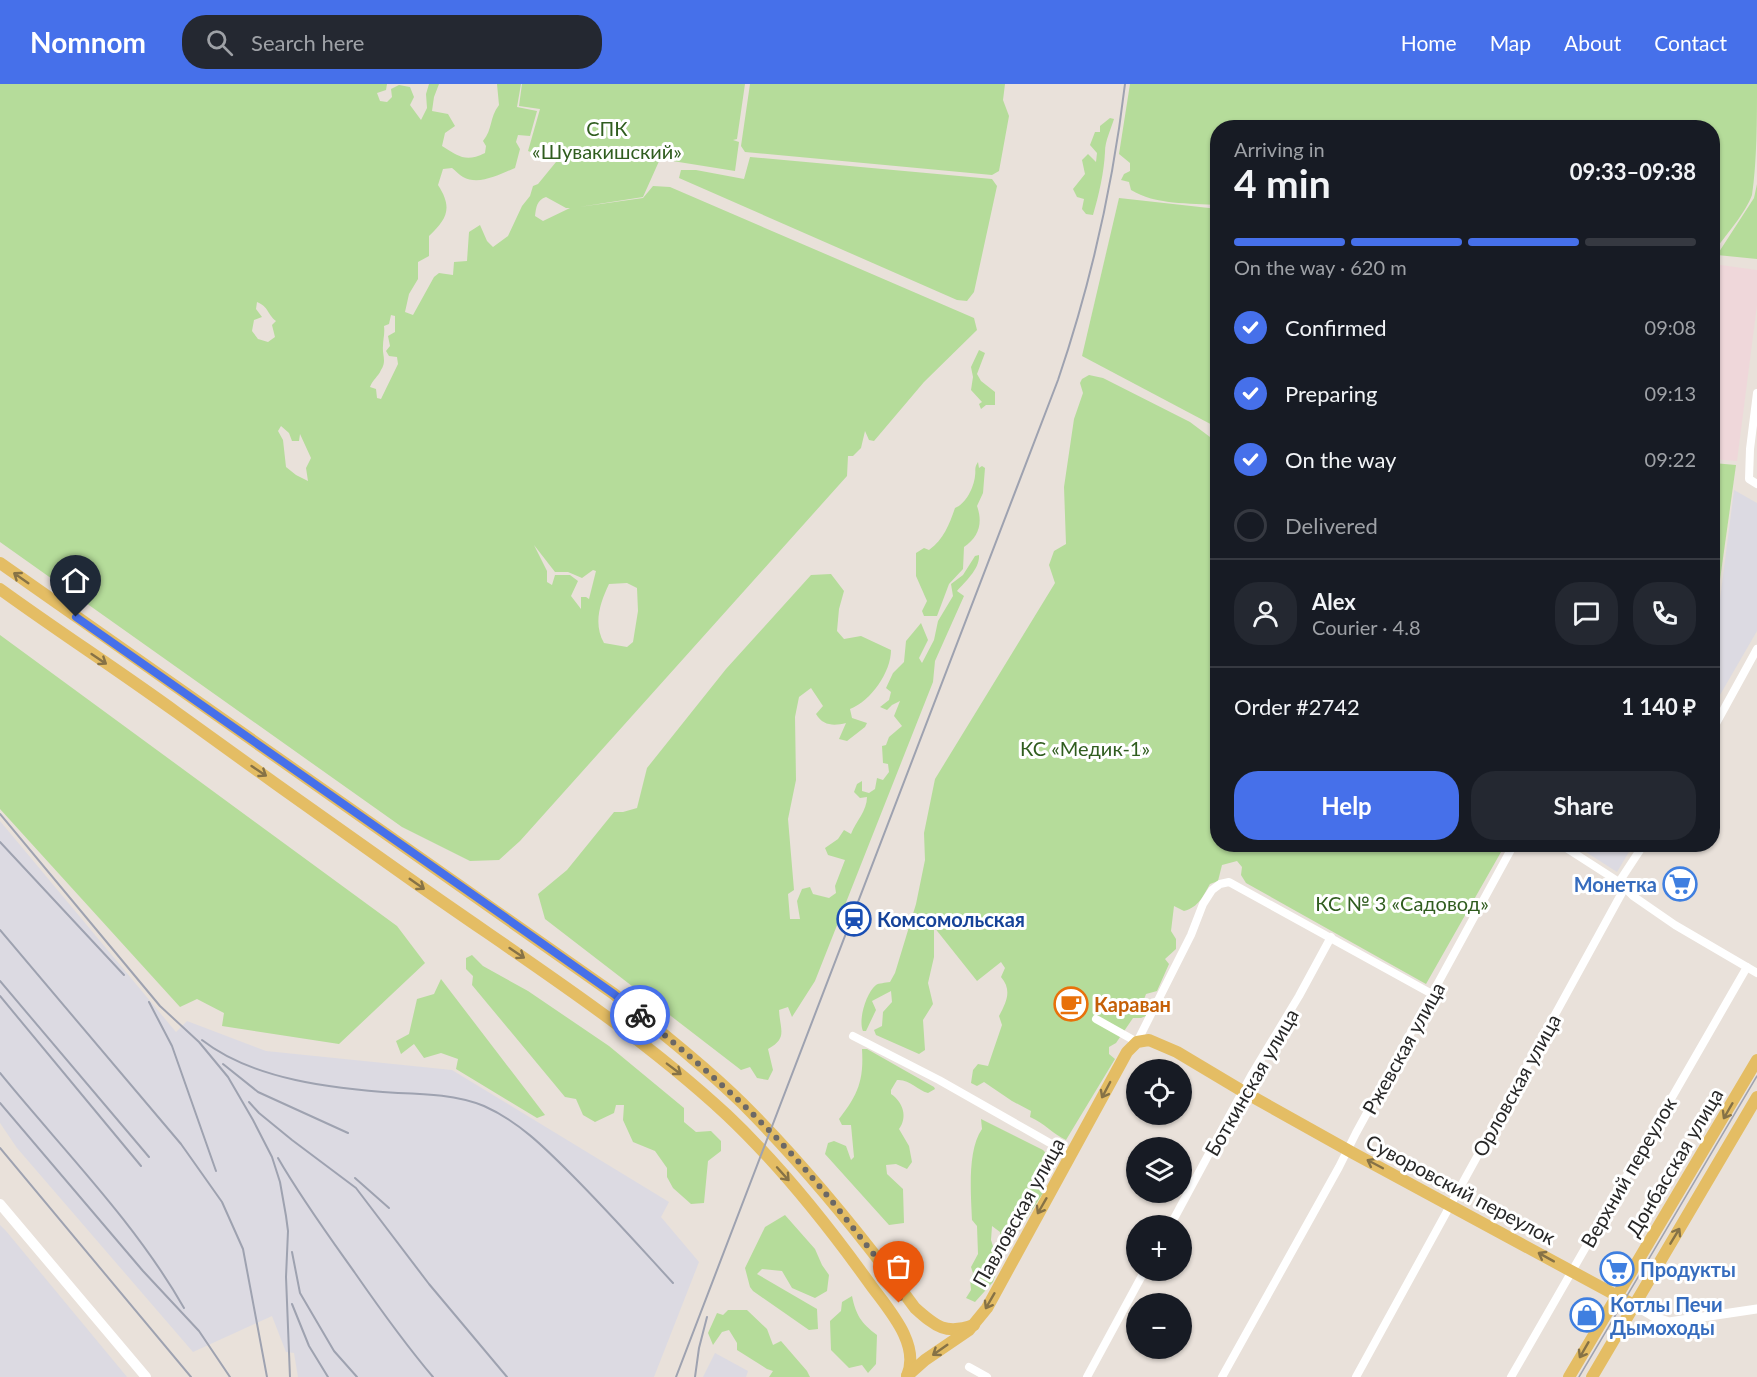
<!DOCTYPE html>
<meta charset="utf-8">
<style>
body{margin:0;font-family:Lato,sans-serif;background:#242831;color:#f1f3f6;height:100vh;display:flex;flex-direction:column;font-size:22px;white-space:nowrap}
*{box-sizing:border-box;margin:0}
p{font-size:20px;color:#9ea1a6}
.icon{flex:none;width:33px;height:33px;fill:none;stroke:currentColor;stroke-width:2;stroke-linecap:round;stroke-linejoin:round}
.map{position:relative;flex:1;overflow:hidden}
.drawer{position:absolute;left:1210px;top:36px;width:510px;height:732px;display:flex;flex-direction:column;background:#171b24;border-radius:24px;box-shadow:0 2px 4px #0004}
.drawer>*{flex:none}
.fabs{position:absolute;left:1126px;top:975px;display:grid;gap:12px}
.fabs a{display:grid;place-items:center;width:66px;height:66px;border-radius:50%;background:#171b24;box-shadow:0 2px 4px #0004;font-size:30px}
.pin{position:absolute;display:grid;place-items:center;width:51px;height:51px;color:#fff;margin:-62px -26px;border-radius:50% 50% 50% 0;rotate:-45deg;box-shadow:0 0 6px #0007}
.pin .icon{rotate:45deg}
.courier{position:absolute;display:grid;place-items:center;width:60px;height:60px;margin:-30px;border:4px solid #4670ea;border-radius:50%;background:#fff;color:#222;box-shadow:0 2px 8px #0007}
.overview em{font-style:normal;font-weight:700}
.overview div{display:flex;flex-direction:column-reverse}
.overview{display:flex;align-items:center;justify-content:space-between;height:102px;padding:0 24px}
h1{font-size:39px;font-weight:700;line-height:45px}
.bar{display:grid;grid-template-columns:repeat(4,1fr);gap:9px 6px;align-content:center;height:72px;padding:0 24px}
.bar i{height:8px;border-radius:4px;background:#363941}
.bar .current{background:#4670ea}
.bar p{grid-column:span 4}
.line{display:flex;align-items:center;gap:15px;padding:0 24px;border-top:2px solid #363941}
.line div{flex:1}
.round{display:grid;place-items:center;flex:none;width:63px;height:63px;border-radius:24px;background:#242831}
ol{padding:0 24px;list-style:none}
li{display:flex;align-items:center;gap:18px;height:66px}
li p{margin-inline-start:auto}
li .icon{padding:6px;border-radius:50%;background:#4670ea;color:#fff;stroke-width:4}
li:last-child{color:#9ea1a6}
li i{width:33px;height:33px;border:3px solid #363941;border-radius:50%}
.primary-button{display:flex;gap:12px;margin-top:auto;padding:12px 24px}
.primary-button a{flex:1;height:69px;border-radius:24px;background:#4670ea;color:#fff;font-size:24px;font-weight:700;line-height:69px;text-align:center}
.primary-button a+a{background:#242831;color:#f1f3f6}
header{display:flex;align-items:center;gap:36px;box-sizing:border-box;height:84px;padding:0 30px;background:#4670ea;color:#fff}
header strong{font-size:28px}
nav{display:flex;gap:33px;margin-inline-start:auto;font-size:21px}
.search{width:420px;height:54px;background:#242831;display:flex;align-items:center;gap:15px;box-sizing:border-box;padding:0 21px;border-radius:24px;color:#9ea1a6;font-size:22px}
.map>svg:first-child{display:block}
</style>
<header>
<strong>Nomnom</strong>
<div class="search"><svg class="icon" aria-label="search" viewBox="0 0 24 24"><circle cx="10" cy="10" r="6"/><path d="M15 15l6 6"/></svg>Search here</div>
<nav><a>Home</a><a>Map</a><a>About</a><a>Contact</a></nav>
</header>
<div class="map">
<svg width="1757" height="1293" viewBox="0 0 1757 1293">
<rect width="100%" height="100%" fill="#e9e1da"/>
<!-- industrial -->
<g fill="#dcdae2">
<path d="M1734,406L1757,419V547L1713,623V570Z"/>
<path d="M0,737L176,948L187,937L266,967L452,986L669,1118L661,1133L699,1178L654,1293H298L294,1269L286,1268L272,1232L193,1268L17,1064L0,1039Z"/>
<path d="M1575,761H1633L1617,788Z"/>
<path d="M0,1141L6,1147L127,1293H0Z"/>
<path d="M715,1269L748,1287L746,1293H703Z"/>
</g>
<!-- medical -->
<path fill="#efd7da" d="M1713,180L1757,186V221L1737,377L1713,375Z"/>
<!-- green -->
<g fill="#b5dc9a" fill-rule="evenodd">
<path d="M0,0H387L386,6L377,9L380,17L387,18L392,13L391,5L399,1L410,3L414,13L410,21L421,36L427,24L426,10L429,0H439L434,13L432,27L448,30L455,42L445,49L442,62C459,72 465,79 485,69L486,62L483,57C493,45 489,34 499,21L497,0H521L517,23L537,27L530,52L518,51L516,58L520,65L515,84C500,90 479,102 463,93C459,91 455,86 452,84L443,85L438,101C453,124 447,135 429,152V172L418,178V195L409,210L405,228L413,231L434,193L439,189L453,191L454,178L467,177L469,148L480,141L487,157L493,163L508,152L522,122L530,112L533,102L538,100L556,78L528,67L540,25L519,22L522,0H745L737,55L733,56L739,58L735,87L660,75L643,113L579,123L643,114L653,102L670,103L974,234L977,246L924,298L874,357L869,356L865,347L861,364L853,372H848L847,392L520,757L499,776L470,777L402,743L0,458ZM546,113L566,124H570L543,137L535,132C536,123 537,116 546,113ZM257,218C269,223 267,230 276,237L272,241L275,253L268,258L258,255L252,247L254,236L262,233L256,225ZM391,231L395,232V248L388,252L390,262L386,267L389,272L397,273L398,280L381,315L377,314L376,305L370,303C373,295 378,293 381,286C387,277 382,271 383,262C383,255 385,250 384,242L389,240ZM281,342L289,349L292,357H299L300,350L311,374L306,384L308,397L296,391L286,383L283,356L278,347ZM534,461L555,488H568L582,494L593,486L596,487L589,515L586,513H581V525L571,512L578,497L570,491H555L552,501L547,498V487ZM627,499L637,504L638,527L633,558L627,563L604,559C593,540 600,519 609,500Z"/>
<path d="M750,0H1005L1003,16L1009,32L999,87L992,91L745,68L741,62Z"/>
<path d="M1130,0H1757C1757,34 1757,78 1752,111C1746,128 1725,153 1713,168V44H1218V121C1190,119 1155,121 1131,106L1129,98L1121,96L1124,90L1130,87V79L1119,70Z"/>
<path d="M1110,34L1114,35C1111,45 1105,57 1105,68C1104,88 1099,111 1093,131L1086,130L1082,125L1084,115L1077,113L1073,105L1085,90L1082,76L1088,70L1096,78L1097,69L1090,61L1095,48H1100V42Z"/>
<path d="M750,73L992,95L997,102L974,208L967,217L957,216L679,94L681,86H696L744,95Z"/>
<path d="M1757,100V175L1717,171L1754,114Z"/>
<path d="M1119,114L1218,125V344L1082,272Z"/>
<path d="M979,266L985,269L977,290L981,297L995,308V321H986L981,325L979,320L982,318L971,306L973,293L971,283Z"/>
<path d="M1089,291L1103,294L1190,338L1218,359V760L1505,761L1426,900L1246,799L1241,791L1242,783L1237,777L1222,781L1218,797L1210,800C1203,812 1199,823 1184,827L1174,822L1171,847L1176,855V865L1165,875L1169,880L1157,907L1146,910L1143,918L1147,925L1146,932L1141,934H1133L1116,959L1109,963V970L1115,975L1066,1056C1053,1050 1044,1039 1030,1033L1031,1027L1012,1017L984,998L977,1002L971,999L973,986L978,980L988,982L1002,941L999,932C1007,917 1012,906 1001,893L1005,884L1001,878L977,897L934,843V873L928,899L933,920L923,936L925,966L919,970L876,951L874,946L882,942L883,928L892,918L891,907L872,917L876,926L866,947H863C858,936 866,909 876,901C879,899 885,899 890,898L895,889L916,820L925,776L924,749L935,695L1055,499L1049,481L1054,467L1066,460L1064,403L1074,335L1083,309L1080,299L1082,295Z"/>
<path d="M978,378L979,384L982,382L985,384L983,409L977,422C983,439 979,453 964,463L963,485L949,500L937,532H924L922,527L927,517L916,492V469L924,464L929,466C944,455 949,441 955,424C966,420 974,403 975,392C976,386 974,384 978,378Z"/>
<path d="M1713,379L1736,381L1713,546Z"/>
<path d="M979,471C980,485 965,498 957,507L964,512L935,577L933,598L815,897L792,933L788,923L779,926C780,946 788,954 768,965L773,986L768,996L757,994L750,983L741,986L545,835L538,810L567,786L614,728H623L637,724L647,684L726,585L811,491L831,490L844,507L839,525L837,547L844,555L861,552L891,566C891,588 871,617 850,625L852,634L867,639L865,643L847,657L839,655L846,639C834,642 823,642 816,630L823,622L811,604L799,613L795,633L796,696L788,735L794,806L788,810L790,835H800L797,817L802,805L810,803L813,810L829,814L836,809L835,802L845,776L828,771L825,764L838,755L844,746L851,750C856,737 867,727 867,713L860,714L854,708L857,700L862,697V707L869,709L875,705L877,694L883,696L889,688L888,680L883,679L882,662L886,661L889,653L902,642L894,632L900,617L892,621L887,626L880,623L889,616L891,608L886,604L893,589L904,578L906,557L921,539L928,556L919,574L922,579L934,556L938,537L953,512L951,500L963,491L975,472Z"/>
<path d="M0,551L397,842L425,879L339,960L222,942L224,929L197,915L180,923L0,725Z"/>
<path d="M472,871L483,882L528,907L609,962L684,1024V1038L696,1048L711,1047L721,1057V1067L708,1077L704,1119L691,1120L673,1104L667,1093V1084L655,1067L633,1058L623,1036L624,1021H616L614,1029L595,1038L583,1031L576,1015L565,1013L472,901L473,892L466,885V874Z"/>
<path d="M441,895L545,1031L537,1034L456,985L458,975L441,969L424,974L414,960L401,970L396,957L409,950L417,915L434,910Z"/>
<path d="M862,965H867L934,1003L935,1005L928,1009C917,1006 910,995 897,996L891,1006V1010C903,1018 908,1033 899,1045L909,1062L912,1078L907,1085L896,1080L886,1081L887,1090L903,1105L904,1139L889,1141L825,1070L828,1059L834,1057L846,1062L851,1076L854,1073L851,1041H842L839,1035C858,1011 864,996 862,965Z"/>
<path d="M981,1035L1043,1066L1055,1078L1043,1092L1045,1106L1008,1163L1001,1159L1000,1148L992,1142L991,1156L999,1181L993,1198L975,1218L966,1214L971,1206L970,1195L973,1189L971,1183L978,1170L977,1142L972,1136C971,1111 967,1066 982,1045Z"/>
<path d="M785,1131L815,1165L822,1181L829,1191L827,1207L815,1214L792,1204L782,1187L762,1185L757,1190L817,1225L818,1245L809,1246L753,1207L750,1203L745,1184L765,1143Z"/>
<path d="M852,1212C856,1231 861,1239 877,1251L876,1280L868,1289L862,1281L849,1284L831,1266L830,1237L841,1227L842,1218Z"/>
<path d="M728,1226H747L767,1245L773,1261L781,1257L807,1287L810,1293H769L773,1287L767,1285L737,1266V1259L729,1246L722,1248L713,1261L708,1249L717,1229L723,1231Z"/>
</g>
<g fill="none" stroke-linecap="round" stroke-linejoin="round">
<!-- minor -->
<g stroke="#fff" stroke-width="8">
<path d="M1757,309L1750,365L1749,395L1757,400"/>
<path d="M1713,645L1757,565"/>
<path d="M1560,760L1619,798L1633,812L1675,841L1757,889"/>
<path d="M1619,798L1644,760"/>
<path d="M1096,935L1137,958L1191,851L1203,820L1212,806L1220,800L1229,798L1432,910"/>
<path d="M853,952L939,996L1071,1071"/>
<path d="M1170,1142L1252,990L1299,912L1331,853"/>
<path d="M969,1283L987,1293"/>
<path d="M1087,1293L1145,1186"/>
<path d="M1222,1293L1339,1083L1356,1049L1514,760"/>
<path d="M1356,1293L1624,805"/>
<path d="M1511,1293L1747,883"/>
</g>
<!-- tertiary -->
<path stroke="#fff" stroke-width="9" d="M1634,1221L1654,1233L1669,1238L1757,1225"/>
<!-- secondary -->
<path stroke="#fff" stroke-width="10" d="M0,1120L146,1293"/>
<!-- primary -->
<g stroke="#e4bd64" stroke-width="12">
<path d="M0,479L614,910C657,945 702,980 742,1019C805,1082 862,1152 915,1224C936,1243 946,1251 974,1241"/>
<path d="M0,505C58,547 118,586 176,628C256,686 336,743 417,800C522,874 632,943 727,1031C781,1082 827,1140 870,1200C888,1225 921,1260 907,1292"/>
<path d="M907,1292L925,1276L969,1246L987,1224L1127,968L1137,958L1149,956L1177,968L1244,1008L1353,1069L1634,1221"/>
<path d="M1569,1293L1757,976"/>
<path d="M1592,1293L1757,1013"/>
</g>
<!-- tram -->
<path stroke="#9ea2b0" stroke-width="1.5" d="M1579,1293L1757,992"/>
<!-- rail -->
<g stroke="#9ea2b0" stroke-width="2">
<path d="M0,730L160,922L199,958L228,993L253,1036L272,1073L280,1098L286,1132L288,1147L286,1193L290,1293"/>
<path d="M0,758L124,891"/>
<path d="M0,846L181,1060L222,1118L243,1165L267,1293"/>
<path d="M0,897L149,1073"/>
<path d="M0,912L141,1082"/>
<path d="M149,918L172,962L216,1087"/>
<path d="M202,956C253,996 335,1005 398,1009C427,1010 457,1011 484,1022C518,1037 544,1063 570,1089C606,1125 639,1162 673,1199"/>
<path d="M223,980L258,1008L348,1049"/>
<path d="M0,989C63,1066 135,1138 184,1224"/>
<path d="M249,1018L259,1029L292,1056L356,1104L429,1200L507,1293"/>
<path d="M0,1019L143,1187L199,1247L230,1293"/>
<path d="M0,1064L191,1293"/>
<path d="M278,1074C301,1114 328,1151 355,1189C380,1225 405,1260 433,1293"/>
<path d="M355,1094L389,1124"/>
<path d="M292,1168L300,1209L334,1267L357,1293"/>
<path d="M292,1220L309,1262L328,1293"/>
<path d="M676,1293L1058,296C1091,199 1113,101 1125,0"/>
<path d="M695,1293L699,1264L707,1233"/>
</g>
</g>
<!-- one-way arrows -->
<defs><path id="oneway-shaft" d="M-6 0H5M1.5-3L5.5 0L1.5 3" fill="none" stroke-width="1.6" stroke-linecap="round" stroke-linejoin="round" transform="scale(1.5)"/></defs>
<g stroke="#867246">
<use href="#oneway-shaft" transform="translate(21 494) rotate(-145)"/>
<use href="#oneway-shaft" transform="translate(99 575) rotate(34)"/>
<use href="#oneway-shaft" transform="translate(259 687) rotate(34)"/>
<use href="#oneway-shaft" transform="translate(417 800) rotate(35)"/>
<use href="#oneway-shaft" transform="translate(517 869) rotate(34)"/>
<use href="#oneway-shaft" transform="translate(674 985) rotate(37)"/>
<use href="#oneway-shaft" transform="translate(1106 1006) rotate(118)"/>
<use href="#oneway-shaft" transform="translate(1728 1027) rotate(120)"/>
<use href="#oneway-shaft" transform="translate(1375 1080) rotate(-152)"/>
<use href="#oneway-shaft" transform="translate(783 1090) rotate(48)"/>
<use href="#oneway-shaft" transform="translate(1042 1122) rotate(120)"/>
<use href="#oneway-shaft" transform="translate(1675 1152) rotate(-59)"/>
<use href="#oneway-shaft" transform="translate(1546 1173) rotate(-151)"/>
<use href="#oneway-shaft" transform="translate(990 1217) rotate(120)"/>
<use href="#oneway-shaft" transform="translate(940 1266) rotate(145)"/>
<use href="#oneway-shaft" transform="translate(1584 1266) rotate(120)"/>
</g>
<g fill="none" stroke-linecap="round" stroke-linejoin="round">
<!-- done -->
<path stroke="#6b6866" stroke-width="6" stroke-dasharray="0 10.8" d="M640,931C698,978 755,1028 804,1084C838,1123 869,1165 901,1205L899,1219"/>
<!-- route -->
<path stroke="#4670ea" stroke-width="8" d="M76,533L482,817L614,910L640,931"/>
</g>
<!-- icons -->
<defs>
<symbol id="supermarket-ring" viewBox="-11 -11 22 22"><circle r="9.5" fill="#fff" stroke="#3f7fe0" stroke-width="1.5"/><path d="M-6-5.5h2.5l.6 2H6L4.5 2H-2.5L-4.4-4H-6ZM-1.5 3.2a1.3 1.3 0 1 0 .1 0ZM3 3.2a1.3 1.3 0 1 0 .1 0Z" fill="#3f7fe0"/></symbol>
<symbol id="station-ring" viewBox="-11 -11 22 22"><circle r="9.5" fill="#fff" stroke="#1a4fb4" stroke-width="1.5"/><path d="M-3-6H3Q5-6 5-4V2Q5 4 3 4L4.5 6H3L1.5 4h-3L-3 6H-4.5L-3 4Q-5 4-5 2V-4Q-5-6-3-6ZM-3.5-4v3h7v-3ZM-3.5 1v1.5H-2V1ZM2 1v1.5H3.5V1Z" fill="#1a4fb4"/></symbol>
<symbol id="cafe-ring" viewBox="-11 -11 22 22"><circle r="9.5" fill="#fff" stroke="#e8710a" stroke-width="1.5"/><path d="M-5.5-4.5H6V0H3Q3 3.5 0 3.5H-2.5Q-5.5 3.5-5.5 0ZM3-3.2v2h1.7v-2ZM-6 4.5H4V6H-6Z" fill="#e8710a"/></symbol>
<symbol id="shop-ring" viewBox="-11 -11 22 22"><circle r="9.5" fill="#fff" stroke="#3f7fe0" stroke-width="1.5"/><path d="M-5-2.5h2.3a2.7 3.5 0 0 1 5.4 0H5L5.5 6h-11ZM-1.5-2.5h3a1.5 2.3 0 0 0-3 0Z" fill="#3f7fe0"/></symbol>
</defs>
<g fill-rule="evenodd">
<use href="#supermarket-ring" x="1661" y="781" width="38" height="38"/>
<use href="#station-ring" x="835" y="816" width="38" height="38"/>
<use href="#cafe-ring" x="1052" y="901" width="38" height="38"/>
<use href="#supermarket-ring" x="1598" y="1166" width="38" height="38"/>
<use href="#shop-ring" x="1568" y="1212" width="38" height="38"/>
</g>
<g text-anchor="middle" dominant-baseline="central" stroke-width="6" stroke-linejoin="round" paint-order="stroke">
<!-- park labels -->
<g font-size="20" fill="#305d1f" stroke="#fff">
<text x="607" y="44">СПК<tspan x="607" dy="23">«Шувакишский»</tspan></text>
<text x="1085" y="664">КС «Медик-1»</text>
<text x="1402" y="819">КС № 3 «Садовод»</text>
</g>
<!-- shop labels -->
<g font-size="20" font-weight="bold" fill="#366cbe" stroke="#fff" text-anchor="start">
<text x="1657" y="800" text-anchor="end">Монетка</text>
<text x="1640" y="1185">Продукты</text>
<text x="1610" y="1220">Котлы Печи<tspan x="1610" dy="23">Дымоходы</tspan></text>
</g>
<!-- transit labels -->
<g font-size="20" font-weight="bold" fill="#164399" stroke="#fff" text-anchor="start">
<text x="877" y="835">Комсомольская</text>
</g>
<!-- food labels -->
<g font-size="20" font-weight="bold" fill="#c56008" stroke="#fff" text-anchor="start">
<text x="1094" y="920">Караван</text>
</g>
<!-- street labels -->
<g font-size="20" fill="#272727" stroke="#fff">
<text transform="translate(1403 964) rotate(-61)">Ржевская улица</text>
<text transform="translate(1251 998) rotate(-60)">Боткинская улица</text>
<text transform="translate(1516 1001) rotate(-61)">Орловская улица</text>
<text transform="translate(1674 1078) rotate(-59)">Донбасская улица</text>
<text transform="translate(1628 1088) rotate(-60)">Верхний переулок</text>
<text transform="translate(1461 1105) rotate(28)">Суворовский переулок</text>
<text transform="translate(1018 1128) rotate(-61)">Павловская улица</text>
</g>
</g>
</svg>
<div class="fabs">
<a><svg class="icon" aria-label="locate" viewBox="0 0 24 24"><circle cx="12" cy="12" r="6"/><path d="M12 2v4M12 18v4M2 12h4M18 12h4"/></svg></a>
<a><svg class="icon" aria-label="layers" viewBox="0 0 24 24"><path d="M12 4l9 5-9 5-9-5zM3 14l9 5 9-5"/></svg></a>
<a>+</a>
<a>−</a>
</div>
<div class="pin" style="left:899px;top:1219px;background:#ea580c"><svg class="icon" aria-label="bag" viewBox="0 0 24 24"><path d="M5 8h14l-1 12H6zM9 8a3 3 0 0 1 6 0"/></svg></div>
<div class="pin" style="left:76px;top:533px;background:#1f2937"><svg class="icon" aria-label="home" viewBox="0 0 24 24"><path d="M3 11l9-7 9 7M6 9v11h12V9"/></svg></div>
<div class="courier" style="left:640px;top:931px"><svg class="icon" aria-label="bike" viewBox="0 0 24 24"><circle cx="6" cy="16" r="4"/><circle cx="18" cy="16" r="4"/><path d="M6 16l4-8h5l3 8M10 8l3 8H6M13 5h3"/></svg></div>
<section class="drawer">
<div class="overview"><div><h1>4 min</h1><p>Arriving in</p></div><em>09:33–09:38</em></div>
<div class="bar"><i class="current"></i><i class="current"></i><i class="current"></i><i></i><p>On the way · 620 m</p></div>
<ol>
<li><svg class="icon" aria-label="check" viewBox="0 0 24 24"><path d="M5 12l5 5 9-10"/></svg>Confirmed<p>09:08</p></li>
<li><svg class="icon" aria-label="check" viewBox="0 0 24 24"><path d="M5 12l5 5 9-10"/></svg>Preparing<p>09:13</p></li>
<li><svg class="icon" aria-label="check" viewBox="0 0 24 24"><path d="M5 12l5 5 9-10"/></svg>On the way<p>09:22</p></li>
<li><i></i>Delivered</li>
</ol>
<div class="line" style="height:108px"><a class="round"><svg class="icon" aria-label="person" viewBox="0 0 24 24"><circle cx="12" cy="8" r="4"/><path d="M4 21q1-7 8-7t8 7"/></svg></a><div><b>Alex</b><p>Courier · 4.8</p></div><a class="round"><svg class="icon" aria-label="chat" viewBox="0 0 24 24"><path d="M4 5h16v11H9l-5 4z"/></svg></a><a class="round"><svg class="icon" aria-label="phone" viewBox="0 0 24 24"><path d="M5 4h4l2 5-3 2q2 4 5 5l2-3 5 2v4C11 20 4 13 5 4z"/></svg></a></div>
<div class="line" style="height:78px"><div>Order #2742</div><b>1 140 ₽</b></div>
<div class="primary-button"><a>Help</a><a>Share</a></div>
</section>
</div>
